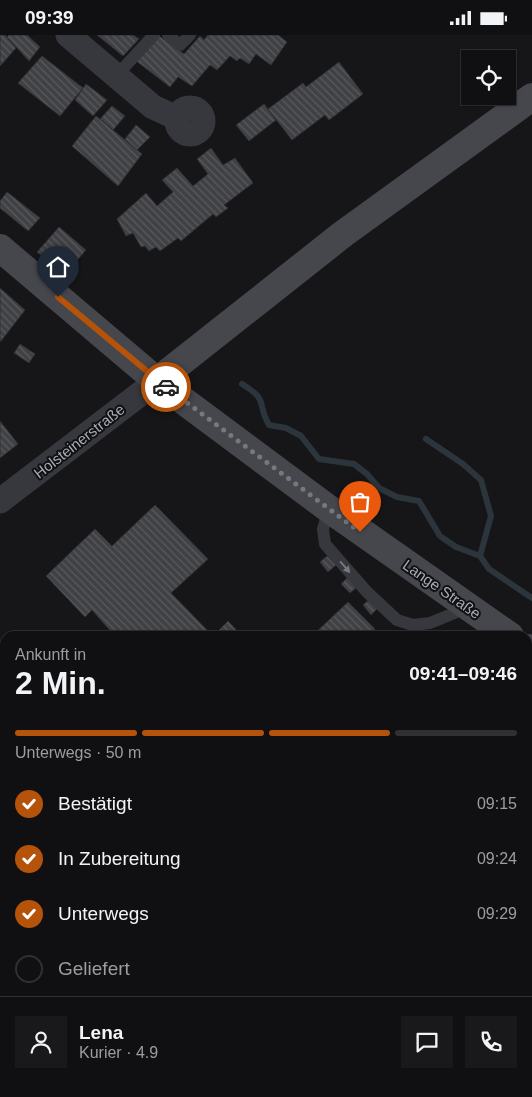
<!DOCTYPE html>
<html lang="de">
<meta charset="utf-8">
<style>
body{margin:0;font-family:Helvetica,sans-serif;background:#19191b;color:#f1f3f6;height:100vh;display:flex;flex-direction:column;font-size:19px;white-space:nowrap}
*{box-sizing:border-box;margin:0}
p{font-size:16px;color:#9c9d9f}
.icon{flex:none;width:28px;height:28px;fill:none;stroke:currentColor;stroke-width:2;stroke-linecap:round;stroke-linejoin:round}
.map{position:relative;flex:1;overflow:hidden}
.sheet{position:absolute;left:0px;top:596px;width:532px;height:466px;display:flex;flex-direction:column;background:#101012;border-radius:15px 15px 0 0;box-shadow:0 1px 4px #0004,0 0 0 1px #303032}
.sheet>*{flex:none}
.tools{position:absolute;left:461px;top:15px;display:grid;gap:10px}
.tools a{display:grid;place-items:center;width:55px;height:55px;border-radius:0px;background:#101012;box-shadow:0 1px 4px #0004,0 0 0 1px #303032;font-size:25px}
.pin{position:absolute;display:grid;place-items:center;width:42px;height:42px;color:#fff;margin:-51px -21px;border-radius:50% 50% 50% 0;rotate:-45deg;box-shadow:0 0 5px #0007}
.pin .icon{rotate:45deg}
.courier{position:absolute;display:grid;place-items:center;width:50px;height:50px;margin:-25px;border:4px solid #b45309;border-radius:50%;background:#fff;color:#222;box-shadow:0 1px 6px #0007}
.summary em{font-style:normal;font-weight:800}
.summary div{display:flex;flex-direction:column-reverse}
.summary{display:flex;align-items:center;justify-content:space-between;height:85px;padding:0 15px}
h1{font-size:32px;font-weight:800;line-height:38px}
.bar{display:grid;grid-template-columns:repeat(4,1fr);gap:8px 5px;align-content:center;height:60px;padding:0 15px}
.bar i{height:6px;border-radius:4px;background:#303032}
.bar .on{background:#b45309}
.bar p{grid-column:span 4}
.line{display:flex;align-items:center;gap:12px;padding:0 15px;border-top:1px solid #303032}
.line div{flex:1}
.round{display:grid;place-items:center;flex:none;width:52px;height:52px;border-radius:0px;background:#19191b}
ol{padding:0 15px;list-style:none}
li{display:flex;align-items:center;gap:15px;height:55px}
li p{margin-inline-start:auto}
li .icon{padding:5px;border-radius:50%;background:#b45309;color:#fff;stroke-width:4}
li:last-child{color:#9c9d9f}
li i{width:28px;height:28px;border:2px solid #303032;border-radius:50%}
.status{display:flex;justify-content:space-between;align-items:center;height:35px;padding:0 25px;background:#101012;direction:ltr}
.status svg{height:14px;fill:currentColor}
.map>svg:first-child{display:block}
</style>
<div class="status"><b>09:39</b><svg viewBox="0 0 49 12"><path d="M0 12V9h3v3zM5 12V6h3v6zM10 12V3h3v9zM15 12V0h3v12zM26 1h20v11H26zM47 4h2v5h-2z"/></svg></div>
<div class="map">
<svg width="532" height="1062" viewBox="0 0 532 1062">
<defs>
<pattern id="water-rules" width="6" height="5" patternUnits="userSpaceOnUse" patternTransform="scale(1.25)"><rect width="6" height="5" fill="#2c353c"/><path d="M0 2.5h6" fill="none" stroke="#485056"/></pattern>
<pattern id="building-back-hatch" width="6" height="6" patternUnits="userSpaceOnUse" patternTransform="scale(1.25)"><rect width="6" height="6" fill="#404145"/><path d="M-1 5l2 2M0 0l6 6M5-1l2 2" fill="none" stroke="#595a5e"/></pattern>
</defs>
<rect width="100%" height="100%" fill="#161618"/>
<!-- pitch -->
<g fill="#1e261f">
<path d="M5,1038V1058H40L44,1062H0V1042Z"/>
<path d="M405,1058H452L455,1062H408Z"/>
</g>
<!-- water -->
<path fill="url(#water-rules)" d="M528,653L532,658V687L528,689Z"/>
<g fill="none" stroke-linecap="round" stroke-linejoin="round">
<!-- stream -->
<g stroke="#2c353c" stroke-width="6">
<path d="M242,349C270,366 256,368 269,390L286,393L301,401L319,424L354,429L367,439L379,453L397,462L419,466L440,501L456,512L480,521"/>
<path d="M426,404L463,429L481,445L491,481L480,521L489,534L532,563"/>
</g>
</g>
<!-- building -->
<g fill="url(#building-back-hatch)" stroke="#303034">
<path d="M0,0H5L16,13L0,31Z"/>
<path d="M9,0H27L40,12L29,26L7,2Z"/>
<path d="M97,0H133L139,4L123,21Z"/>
<path d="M158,0L184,19L200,1L204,5L208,0H278L287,7L271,30L256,19L249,29L240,23L237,26L230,21L217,35L210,30L192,51L178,42L170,52L135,25Z"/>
<path d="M42,21L83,53L60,81L18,48Z"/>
<path d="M339,27L363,59L329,85L325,80L292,105L268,74L303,48L306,52Z"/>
<path d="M86,49L107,65L93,81L75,65Z"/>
<path d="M264,69L276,85L249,106L236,90Z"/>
<path d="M112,71L125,81L113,95L100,84Z"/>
<path d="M96,81L142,119L118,151L72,111Z"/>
<path d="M136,90L150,102L137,115L125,104Z"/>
<path d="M211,113L223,130L235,123L253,148L224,170L228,173L216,182L213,179L181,206L178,203L160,216L156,212L149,216L145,211L141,212L133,198L126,201L117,184L146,158L157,171L173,157L162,145L177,133L193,151L208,139L197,124Z"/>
<path d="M7,157L40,183L28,196L0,173V166Z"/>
<path d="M59,192L86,215L65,239L37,217Z"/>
<path d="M0,253L25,275L1,306H0Z"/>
<path d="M20,309L35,319L29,328L14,318Z"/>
<path d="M0,386L18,409L0,423Z"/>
<path d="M155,470L208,524L171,558L213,601L228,586L242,601H115L92,575L85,582L46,541L95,494L112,511Z"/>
<path d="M327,521L336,530L328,537L320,527Z"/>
<path d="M348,542L357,552L350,558L341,549Z"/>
<path d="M370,564L378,573L371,580L363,570Z"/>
<path d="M348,567L375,594L368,601H312Z"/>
<path d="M5,835V873L0,868V840Z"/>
<path d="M530,937L532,941V1021L528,1014V939Z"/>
</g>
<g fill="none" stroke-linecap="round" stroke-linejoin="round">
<!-- lane -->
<g stroke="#37383d" stroke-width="12">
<path d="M168,0L180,10L190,0"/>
<path d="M116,41L154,0"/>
<path d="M329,474L323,494L325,509L367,557L397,585L413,590L430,588L469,572"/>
<path d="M528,811L532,808"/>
</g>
<!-- street -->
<g stroke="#37383d" stroke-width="25">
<path d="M68,0L153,72L177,83"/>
<circle cx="190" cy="86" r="13"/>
<path d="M0,466L157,346"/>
</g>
<!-- secondary -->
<g stroke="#45474d" stroke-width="28">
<path d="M0,213L157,346L329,474L510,601"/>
<path d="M157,346L343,199L532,62"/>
<path d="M528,613L532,616"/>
</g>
</g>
<!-- one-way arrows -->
<defs><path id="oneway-solid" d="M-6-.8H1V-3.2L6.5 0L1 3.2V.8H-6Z" transform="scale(1.25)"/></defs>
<use fill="#757881" href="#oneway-solid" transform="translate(345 532) rotate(49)"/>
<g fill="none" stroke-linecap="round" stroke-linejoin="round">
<!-- done -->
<path stroke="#757880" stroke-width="5" stroke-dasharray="0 9" d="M166,352L360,497"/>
<!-- route -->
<path stroke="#b45309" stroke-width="6" d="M58,262L166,352"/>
</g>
<g text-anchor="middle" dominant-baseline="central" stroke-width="4" stroke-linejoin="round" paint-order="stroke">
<!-- street labels -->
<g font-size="15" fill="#a8adb8" stroke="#111113">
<text transform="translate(79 406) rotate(-38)">Holsteinerstraße</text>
<text transform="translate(442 554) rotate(35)">Lange Straße</text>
</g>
</g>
</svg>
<div class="tools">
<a><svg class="icon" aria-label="locate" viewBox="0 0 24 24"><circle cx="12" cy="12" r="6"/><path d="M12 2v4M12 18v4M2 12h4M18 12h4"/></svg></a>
</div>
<div class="pin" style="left:360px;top:497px;background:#ea580c"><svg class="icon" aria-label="bag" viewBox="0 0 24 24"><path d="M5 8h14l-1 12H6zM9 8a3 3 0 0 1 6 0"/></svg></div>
<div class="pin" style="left:58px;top:262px;background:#1f2937"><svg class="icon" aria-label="home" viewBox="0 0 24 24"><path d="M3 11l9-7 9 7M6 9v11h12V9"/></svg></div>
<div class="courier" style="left:166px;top:352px"><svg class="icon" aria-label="car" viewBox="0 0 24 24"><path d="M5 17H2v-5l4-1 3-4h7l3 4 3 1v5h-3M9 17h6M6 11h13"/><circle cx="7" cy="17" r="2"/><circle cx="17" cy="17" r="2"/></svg></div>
<section class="sheet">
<div class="summary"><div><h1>2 Min.</h1><p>Ankunft in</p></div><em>09:41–09:46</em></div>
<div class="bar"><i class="on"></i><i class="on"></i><i class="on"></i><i></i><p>Unterwegs · 50 m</p></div>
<ol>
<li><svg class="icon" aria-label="check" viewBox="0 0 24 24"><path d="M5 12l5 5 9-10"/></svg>Bestätigt<p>09:15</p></li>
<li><svg class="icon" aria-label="check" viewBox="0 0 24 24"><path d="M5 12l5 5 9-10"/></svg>In Zubereitung<p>09:24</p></li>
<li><svg class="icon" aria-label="check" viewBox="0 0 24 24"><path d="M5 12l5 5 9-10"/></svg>Unterwegs<p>09:29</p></li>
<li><i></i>Geliefert</li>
</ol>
<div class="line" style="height:90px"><a class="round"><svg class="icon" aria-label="person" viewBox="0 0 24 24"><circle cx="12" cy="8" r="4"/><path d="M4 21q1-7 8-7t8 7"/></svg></a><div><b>Lena</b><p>Kurier · 4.9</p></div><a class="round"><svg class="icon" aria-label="chat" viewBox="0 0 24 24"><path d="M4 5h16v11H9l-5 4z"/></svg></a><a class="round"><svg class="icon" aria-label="phone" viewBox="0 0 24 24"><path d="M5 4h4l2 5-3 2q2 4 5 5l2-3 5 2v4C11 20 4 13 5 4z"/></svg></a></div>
</section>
</div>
